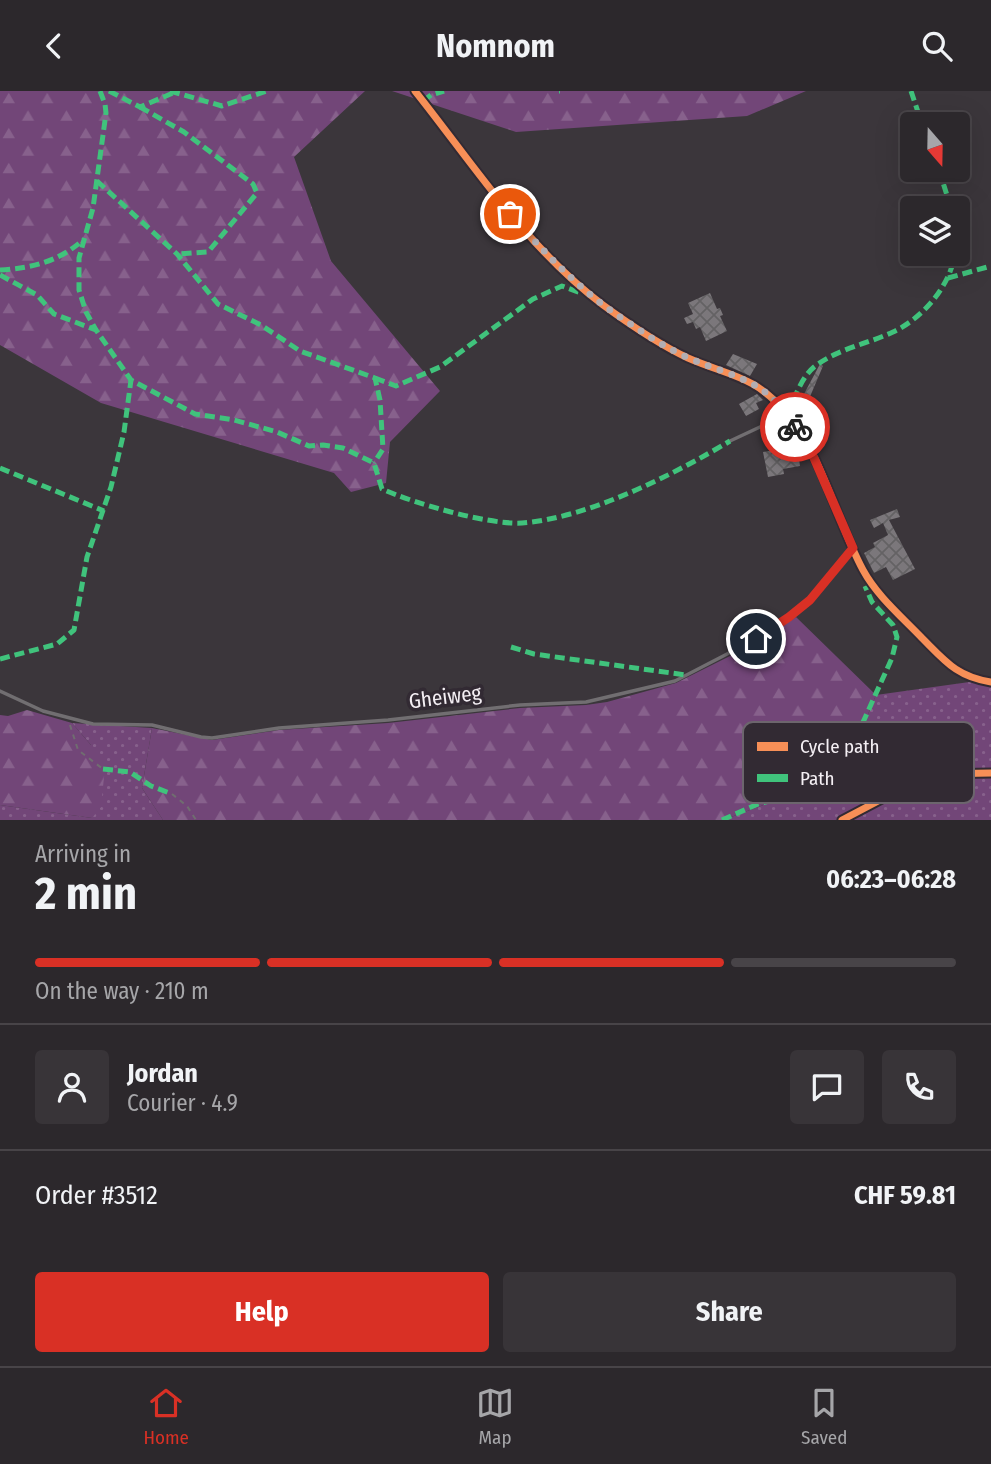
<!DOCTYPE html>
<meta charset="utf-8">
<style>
body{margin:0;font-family:"Fira Sans Condensed",sans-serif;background:#383438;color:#f1f3f6;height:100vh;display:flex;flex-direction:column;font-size:26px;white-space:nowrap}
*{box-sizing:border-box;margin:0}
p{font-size:23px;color:#a6a6a9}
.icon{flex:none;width:38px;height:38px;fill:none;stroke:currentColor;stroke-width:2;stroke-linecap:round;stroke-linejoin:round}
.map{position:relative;height:729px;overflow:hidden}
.panel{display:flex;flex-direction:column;background:#2c282c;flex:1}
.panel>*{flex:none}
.needle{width:46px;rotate:160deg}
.fabs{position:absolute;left:900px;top:21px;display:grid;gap:14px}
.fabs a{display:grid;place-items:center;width:70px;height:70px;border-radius:7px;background:#2c282c;box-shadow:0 7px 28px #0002,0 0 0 2px #484448;font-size:35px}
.pin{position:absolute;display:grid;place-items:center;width:60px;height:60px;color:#fff;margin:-30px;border:4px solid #fff;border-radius:50%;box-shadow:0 2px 7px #0007}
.courier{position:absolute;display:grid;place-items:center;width:70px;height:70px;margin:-35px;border:5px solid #d93025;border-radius:50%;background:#fff;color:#222;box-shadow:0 2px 9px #0007}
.headline em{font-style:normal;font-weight:700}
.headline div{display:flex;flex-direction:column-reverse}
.headline{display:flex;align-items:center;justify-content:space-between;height:119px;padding:0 35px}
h1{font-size:46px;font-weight:700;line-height:52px}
.bar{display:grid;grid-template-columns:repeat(4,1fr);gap:10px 7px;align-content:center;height:84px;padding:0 35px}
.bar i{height:9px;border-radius:5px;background:#484448}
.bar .selected{background:#d93025}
.bar p{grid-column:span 4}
.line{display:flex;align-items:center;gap:18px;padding:0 35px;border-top:2px solid #484448}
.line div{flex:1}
.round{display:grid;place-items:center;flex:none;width:74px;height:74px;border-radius:7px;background:#383438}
.cta{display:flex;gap:14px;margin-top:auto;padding:14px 35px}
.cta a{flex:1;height:80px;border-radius:7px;background:#d93025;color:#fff;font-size:28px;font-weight:700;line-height:80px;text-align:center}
.cta a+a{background:#383438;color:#f1f3f6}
header{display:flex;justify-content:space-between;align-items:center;height:91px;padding:0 35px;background:#2c282c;font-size:32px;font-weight:700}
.tabs{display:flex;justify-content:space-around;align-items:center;height:98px;border-top:2px solid #484448;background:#2c282c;font-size:19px;color:#a6a6a9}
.tabs a{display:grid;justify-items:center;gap:4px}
.tabs .selected{color:#d93025}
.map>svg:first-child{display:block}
</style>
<header><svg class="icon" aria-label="back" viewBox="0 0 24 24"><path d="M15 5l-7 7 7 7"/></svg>Nomnom<svg class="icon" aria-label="search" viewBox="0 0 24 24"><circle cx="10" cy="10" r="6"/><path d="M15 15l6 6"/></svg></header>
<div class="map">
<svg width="991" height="729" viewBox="0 0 991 729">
<defs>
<pattern id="grass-dots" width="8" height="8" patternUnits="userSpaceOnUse" patternTransform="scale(1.75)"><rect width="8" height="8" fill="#724678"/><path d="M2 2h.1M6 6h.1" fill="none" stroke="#87618c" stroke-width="1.8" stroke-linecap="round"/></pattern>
<pattern id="forest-firs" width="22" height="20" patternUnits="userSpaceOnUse" patternTransform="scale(1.75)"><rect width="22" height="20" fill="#724678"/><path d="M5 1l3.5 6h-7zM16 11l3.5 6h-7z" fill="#87618c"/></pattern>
<pattern id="building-cross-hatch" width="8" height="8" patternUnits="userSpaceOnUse" patternTransform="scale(1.75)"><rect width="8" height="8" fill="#7b777b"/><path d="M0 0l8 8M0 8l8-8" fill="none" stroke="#646264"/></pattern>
</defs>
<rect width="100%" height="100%" fill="#3b363b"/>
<!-- grass -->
<g fill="url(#grass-dots)">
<path d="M991,588V729H723L809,697L849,669L876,604Z"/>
<path d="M72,632L152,637L142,697L163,729H0V714L92,727L91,654Z"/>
</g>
<!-- forest -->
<g fill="url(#forest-firs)">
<path d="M0,0H365L294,66L331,170L440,300L390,351L386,392L351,401L334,382L101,312L0,254Z"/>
<path d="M392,0H806L747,25L516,41Z"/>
<path d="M796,526L876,604L849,669L809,697L723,729H163L142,697L152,637L212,649L279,639L388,632L520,617L586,614L607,611L676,592L758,551Z"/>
<path d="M27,619L72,632L91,654L105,676L101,716L92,727L0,714V624L8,625Z"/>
</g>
<!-- building -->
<g fill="url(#building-cross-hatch)">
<path d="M710,202L717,218L720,217L723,224L720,225L727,240L706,250L700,236L696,238L693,231L687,233L684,227L693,223L688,212Z"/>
<path d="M733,263L757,273L750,285L726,274Z"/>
<path d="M820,273L823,275L806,315L816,339L808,342L796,318Z"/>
<path d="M757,303L763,309L756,312L759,318L746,325L739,313Z"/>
<path d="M797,355L800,375L783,378L784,383L768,386L763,361Z"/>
<path d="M897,418L900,426L889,429L915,478L893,489L886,476L874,482L864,462L875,456L873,452L888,444L883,432L874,437L870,429Z"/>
</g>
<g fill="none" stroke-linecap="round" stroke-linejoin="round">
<!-- path -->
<g stroke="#706d70" stroke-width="2" stroke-dasharray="5 5" stroke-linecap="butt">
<path d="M70,634L78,659L103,678"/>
<path d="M172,703L187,715L196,729"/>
</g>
<!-- lane -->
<g stroke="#716e71" stroke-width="3.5">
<path d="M730,350L788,323"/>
<path d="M0,600L43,620L93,633L152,634L201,646L212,647L279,637L388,629L520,614L586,611L675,590L756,548L789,526L810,509L851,458"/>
</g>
<!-- street -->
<g stroke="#716e71" stroke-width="7">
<path d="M415,0C474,74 526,156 603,214C629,233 658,253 688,267C729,285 755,284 787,323C822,364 837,431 863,479C877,505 902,526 922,547C945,570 957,586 991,591"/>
<path d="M842,729L918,689L938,683L991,682"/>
</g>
<!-- quiet -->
<g stroke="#40c37c" stroke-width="5" stroke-dasharray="10 5" stroke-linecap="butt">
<path d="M100,0L105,13L106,22L93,117L79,167V199L86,221L96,239L131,289L195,323L234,329L277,341L309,355L323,354L343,357L374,372L382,398C413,412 488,434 522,432C588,427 673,384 730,350"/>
<path d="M109,0L140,16L173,2"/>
<path d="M170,0L222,15L267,0"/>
<path d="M559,0H560"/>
<path d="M911,0L922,33"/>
<path d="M423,10L431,4L444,0"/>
<path d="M140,16L184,41L253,93L257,102L208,161L177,163"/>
<path d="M939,79L951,117"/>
<path d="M97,90L177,163L218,213L261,234L300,260L375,287L380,309L383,358L374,372"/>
<path d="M0,179C32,177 58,171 83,149"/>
<path d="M0,184L37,204L54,223L96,239"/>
<path d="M948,187L991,175"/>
<path d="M375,287L396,295L440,276L533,208L562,195L581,202"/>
<path d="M788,323C794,308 801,287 814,276C837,258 867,253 893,241C923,227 950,195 955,163"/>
<path d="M0,377L104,420"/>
<path d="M511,556L534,563L686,584"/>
<path d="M0,568L57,553L74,539L87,466L111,396L124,341L131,289"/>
<path d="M103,678L130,681L151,695L172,703"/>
<path d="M722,729L758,713L809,700L831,683L850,660L892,567L897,546L893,534L872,511L865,495"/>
</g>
<defs>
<g id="cycleway">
<path d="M415,0C474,74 526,156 603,214C629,233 658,253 688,267C729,285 755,284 787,323C822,364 837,431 863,479C877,505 902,526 922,547C945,570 957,586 991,591"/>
<path d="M842,729L918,689L938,683L991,682"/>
</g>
</defs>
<!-- cycleway casing -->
<use href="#cycleway" stroke="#322a33" stroke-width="11"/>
<!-- cycleway -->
<use href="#cycleway" stroke="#f78f57" stroke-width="7"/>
</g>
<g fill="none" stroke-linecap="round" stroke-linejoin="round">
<!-- done -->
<path stroke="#b3aeb3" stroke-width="7" stroke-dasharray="0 12.6" d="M510,123C548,165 581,201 629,232C648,245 668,258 689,267C735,287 767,288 795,336"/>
<!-- route -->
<path stroke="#d93025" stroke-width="9" d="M756,548L789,526L810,509L853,457L814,367L795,336"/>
</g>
<g text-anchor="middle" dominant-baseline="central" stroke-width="7" stroke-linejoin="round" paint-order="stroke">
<!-- street labels -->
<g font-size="21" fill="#f4eff4" stroke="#322a33">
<text transform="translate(445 606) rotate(-7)">Gheiweg</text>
</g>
</g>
<!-- legend -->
<rect x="743" y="631" width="231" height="81" rx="10" fill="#322a33" stroke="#6c656d" stroke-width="2"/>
<rect x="757" y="651" width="31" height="9" fill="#f78f57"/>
<rect x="757" y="683" width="31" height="8" fill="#40c37c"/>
<g font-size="19" fill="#f4eff4">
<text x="800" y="662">Cycle path</text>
<text x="800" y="694">Path</text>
</g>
</svg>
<div class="fabs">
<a><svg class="needle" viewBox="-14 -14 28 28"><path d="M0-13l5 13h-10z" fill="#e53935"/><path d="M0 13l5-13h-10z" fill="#a6a6a9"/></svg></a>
<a><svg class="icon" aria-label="layers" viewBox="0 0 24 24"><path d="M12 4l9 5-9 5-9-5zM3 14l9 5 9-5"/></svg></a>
</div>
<div class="pin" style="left:510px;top:123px;background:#ea580c"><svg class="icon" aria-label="bag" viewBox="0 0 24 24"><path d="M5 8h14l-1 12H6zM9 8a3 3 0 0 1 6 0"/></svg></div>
<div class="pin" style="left:756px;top:548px;background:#1f2937"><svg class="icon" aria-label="home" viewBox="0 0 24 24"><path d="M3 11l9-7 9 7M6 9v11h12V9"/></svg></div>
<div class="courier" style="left:795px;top:336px"><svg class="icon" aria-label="bike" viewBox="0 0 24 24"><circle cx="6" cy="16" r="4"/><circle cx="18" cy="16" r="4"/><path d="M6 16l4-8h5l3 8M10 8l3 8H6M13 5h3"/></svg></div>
</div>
<section class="panel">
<div class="headline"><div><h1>2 min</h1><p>Arriving in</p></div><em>06:23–06:28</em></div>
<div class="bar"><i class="selected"></i><i class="selected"></i><i class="selected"></i><i></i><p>On the way · 210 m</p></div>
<div class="line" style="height:126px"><a class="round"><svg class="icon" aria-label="person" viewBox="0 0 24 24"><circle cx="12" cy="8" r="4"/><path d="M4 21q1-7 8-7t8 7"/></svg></a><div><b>Jordan</b><p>Courier · 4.9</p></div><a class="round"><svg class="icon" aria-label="chat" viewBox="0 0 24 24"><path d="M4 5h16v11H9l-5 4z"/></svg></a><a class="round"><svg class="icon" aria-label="phone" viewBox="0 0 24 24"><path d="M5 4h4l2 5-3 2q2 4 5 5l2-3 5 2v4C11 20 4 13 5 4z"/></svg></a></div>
<div class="line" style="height:91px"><div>Order #3512</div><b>CHF 59.81</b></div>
<div class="cta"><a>Help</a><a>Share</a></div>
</section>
<nav class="tabs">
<a class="selected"><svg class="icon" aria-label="home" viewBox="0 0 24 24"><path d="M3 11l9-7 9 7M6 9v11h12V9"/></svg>Home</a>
<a><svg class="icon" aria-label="map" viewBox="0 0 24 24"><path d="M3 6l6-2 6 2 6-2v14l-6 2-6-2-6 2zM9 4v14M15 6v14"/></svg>Map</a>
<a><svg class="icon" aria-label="saved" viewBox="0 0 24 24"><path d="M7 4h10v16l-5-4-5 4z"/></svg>Saved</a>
</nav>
